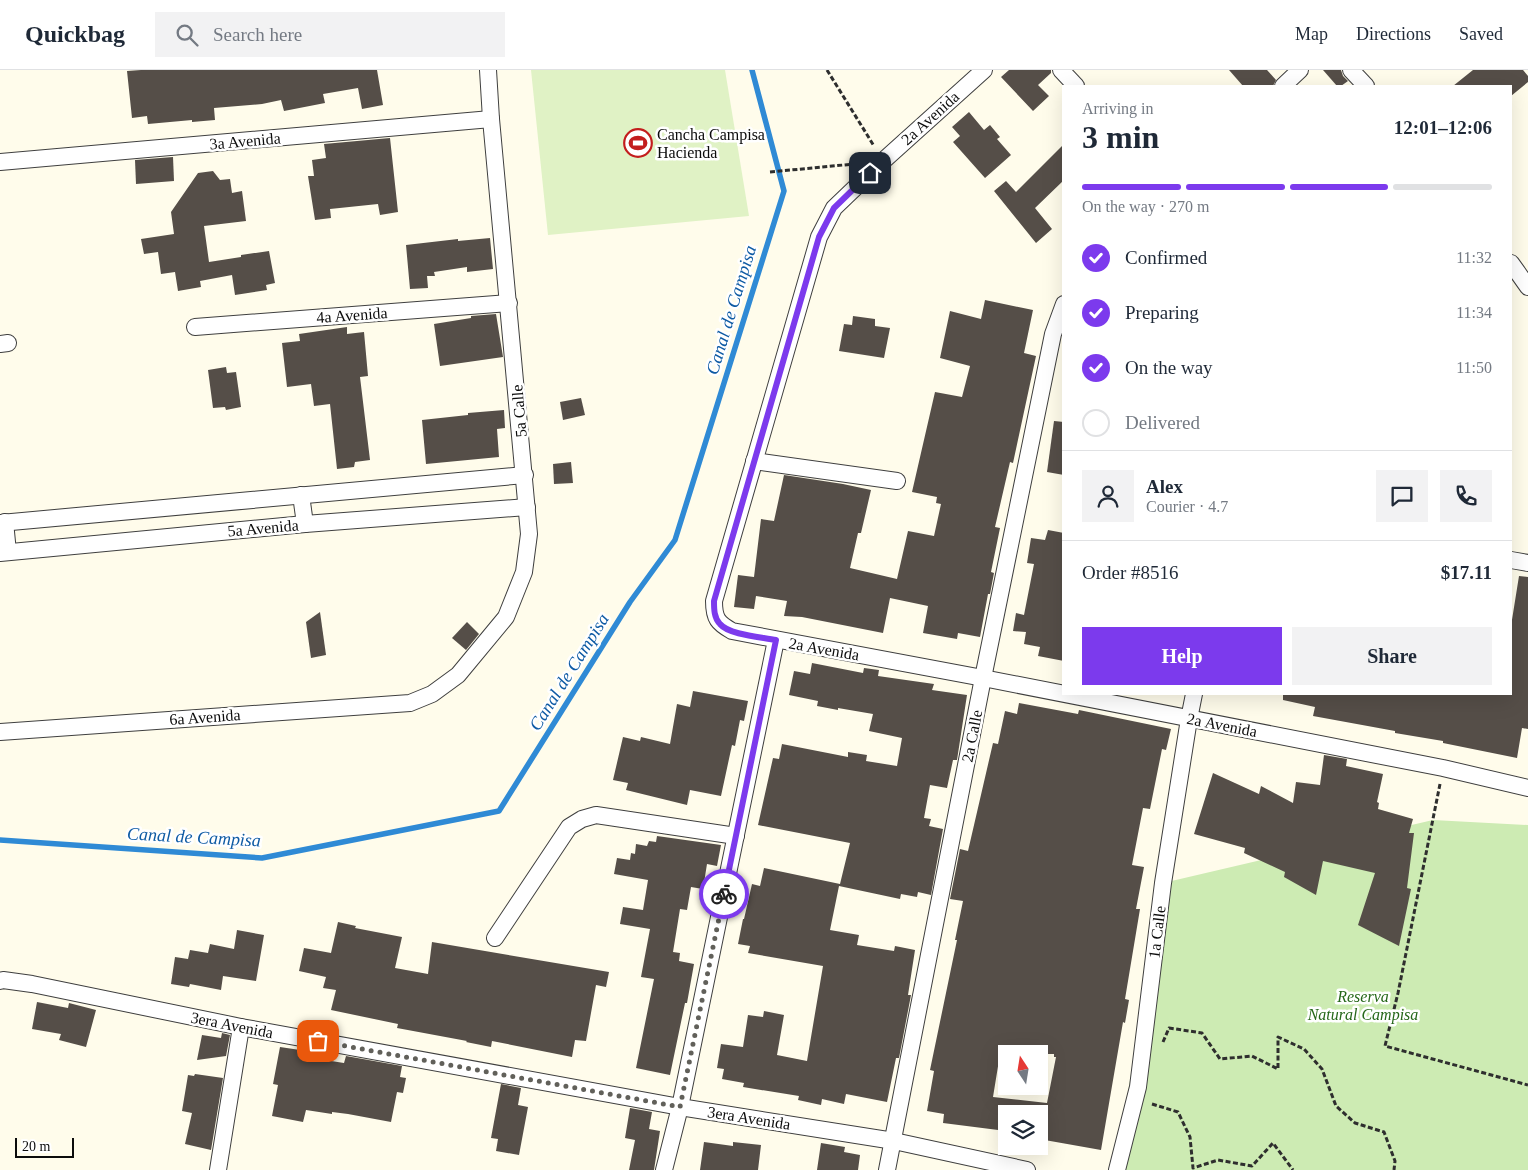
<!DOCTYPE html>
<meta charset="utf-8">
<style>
body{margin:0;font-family:Georgia,serif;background:#f2f2f3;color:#1f2937;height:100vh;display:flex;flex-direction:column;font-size:19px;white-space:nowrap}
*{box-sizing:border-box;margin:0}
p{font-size:16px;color:#747a83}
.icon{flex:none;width:28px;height:28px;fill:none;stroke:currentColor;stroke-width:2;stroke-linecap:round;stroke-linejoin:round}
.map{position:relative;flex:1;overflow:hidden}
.sheet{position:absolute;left:1062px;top:15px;width:450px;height:610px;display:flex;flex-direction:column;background:#fff;border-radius:0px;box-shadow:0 5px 20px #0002}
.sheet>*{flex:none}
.needle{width:32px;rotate:348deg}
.buttons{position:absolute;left:998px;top:975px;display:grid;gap:10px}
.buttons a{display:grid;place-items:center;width:50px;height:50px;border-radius:0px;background:#fff;box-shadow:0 5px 20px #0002;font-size:25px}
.scale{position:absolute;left:15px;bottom:12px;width:59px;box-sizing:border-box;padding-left:5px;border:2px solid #0c0c0c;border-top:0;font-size:14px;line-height:18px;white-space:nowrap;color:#0c0c0c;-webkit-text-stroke:4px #fff;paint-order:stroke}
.pin{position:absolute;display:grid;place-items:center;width:42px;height:42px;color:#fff;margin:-21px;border-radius:10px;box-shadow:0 2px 8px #0006}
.courier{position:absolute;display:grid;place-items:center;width:50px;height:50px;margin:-25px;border:4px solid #7c3aed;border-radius:50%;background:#fff;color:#222;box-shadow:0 1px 6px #0007}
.headline em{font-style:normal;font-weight:800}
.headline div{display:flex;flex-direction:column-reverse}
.headline{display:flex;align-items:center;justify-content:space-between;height:85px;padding:0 20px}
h1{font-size:32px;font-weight:800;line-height:38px}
.bar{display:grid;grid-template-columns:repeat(4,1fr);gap:8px 5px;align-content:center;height:60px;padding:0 20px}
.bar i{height:6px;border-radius:4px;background:#e0e1e3}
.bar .selected{background:#7c3aed}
.bar p{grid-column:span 4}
.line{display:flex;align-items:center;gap:12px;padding:0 20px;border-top:1px solid #e0e1e3}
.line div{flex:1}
.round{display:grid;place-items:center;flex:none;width:52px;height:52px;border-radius:0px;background:#f2f2f3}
ol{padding:0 20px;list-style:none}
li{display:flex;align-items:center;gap:15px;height:55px}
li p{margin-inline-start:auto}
li .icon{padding:5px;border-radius:50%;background:#7c3aed;color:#fff;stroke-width:4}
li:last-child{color:#747a83}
li i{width:28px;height:28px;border:2px solid #e0e1e3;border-radius:50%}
.primary-button{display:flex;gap:10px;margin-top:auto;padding:10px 20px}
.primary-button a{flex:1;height:58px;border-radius:0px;background:#7c3aed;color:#fff;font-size:20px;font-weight:800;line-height:58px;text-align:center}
.primary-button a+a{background:#f2f2f3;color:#1f2937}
header{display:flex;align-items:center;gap:30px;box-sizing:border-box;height:70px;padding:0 25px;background:#fff;border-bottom:1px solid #e0e1e3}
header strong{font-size:24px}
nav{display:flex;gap:28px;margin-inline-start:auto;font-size:18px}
.search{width:350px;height:45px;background:#f2f2f3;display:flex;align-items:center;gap:12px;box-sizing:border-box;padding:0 18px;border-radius:0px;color:#747a83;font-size:19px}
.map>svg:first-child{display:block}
</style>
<header>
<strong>Quickbag</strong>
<div class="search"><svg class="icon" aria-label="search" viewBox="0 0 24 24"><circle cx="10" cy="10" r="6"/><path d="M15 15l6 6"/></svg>Search here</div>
<nav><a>Map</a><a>Directions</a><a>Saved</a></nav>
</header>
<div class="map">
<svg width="1528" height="1100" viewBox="0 0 1528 1100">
<rect width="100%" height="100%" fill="#fffceb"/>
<!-- green -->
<path fill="#cdebb3" d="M1433,750L1528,755V1100H1115L1163,813Z"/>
<!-- pitch -->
<path fill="#e0f2c5" d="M531,0H725L749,146L548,165Z"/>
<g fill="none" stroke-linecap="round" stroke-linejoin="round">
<!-- stream -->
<path stroke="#2f8ad5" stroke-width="5.5" d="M0,770L262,788L499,741L630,532L675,470L784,121L752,0"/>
</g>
<!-- building -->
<g fill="#554e48" fill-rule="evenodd">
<path d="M141,0H377L383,35L362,39L358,18L323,24L325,33L284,41L281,30L262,34L214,38L215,50L192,52V50L148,54L147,46L132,48L127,1Z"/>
<path d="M1009,0H1051V3L1038,15L1049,26L1033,41L1001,7Z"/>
<path d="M1229,0H1267L1276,10L1273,16H1243Z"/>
<path d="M1323,0H1341L1343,6L1348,11L1341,16H1337Z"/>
<path d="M1473,0H1523L1528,6V12L1511,26V16H1453Z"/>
<path d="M969,42L984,60L990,55L1000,67L997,69L1011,85L985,108L953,72L960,66L952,57Z"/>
<path d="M390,68L398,142L380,145L378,134L330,139L331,148L315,150L308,106H314L312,90L326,88L324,74Z"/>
<path d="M1064,74V110L1035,138L1052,159L1036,173L994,121L1006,111L1016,122Z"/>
<path d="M173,87L174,111L136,114L135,90Z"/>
<path d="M213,101L220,110L230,109L232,123L242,121L246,151L204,156L209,192L241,187V185L269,181L275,213L266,215L267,220L235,225L232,205L200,211L201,217L178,221L175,202L161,204L158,182L144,184L141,169L174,164L171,142L198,103Z"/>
<path d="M490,168L493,199L467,202V197L434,202L435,206H427L428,218L410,219L406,175L458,169V171Z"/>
<path d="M985,230L1033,240L1024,283L1036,286L1013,393L1010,392L995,457L1000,458L991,502L994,503L990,524H988L980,567L958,563L957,569L923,563L928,536L890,528L883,563L802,547L784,546L787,531L756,526L754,539L734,537L738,505L754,507L761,449L774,451L784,405L843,414L871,420L861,463H858L850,498L897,509L908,461L934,466L941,434L936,433L937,427L912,422L935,322L962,327L970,296L940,288L950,241L981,249Z"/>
<path d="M496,244L503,287L440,296L434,254L471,248V246Z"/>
<path d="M853,246L875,249V256L890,258L884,288L839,281L844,254L852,255Z"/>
<path d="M347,257V264L364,262L368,306L360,307L370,390L355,392L354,397L337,399L330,334L314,336L311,314L287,317L282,273L300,271L299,264Z"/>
<path d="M226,297L227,303L236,302L241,337L226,340L225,337L213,338L208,300Z"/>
<path d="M581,328L585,345L563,350L560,332Z"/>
<path d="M504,340L505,358L497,359L499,387L426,394L422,350L468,345V343Z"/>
<path d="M1054,351L1064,352V405L1047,402Z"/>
<path d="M571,392L573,413L554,414L553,394Z"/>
<path d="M1048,460L1064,463V591L1038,586L1040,577L1024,574L1026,562L1013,561L1016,543L1024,545L1034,494L1027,493L1031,468L1045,470Z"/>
<path d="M1519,506L1528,507V659L1522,658L1517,688L1443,673V671L1395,663V661L1313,646L1315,637L1283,630V624H1511V556Z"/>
<path d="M320,542L326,585L311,588L306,552Z"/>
<path d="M467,552L479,564L466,580L452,568Z"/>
<path d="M812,593L863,603L864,598L879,600L878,606L934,614L932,620L967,625L957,690H953L947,718L930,715L924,748L931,749L929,756L943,759L931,825L918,822L917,827L901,824L900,829L839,816L830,860L859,865L857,875L894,881L895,876L915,880L908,925H911L899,988H896L887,1032L846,1024L844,1034L822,1029L821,1035L798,1030L799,1026L743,1017L744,1013L722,1009L724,999L717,998L721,974L743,977L748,945L763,947L764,941L784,945L777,985L807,991L823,896L748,883L750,876L738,874L743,849H744L752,814L760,816L764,798L840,814L850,773L758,755L773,688L779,689L782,674L848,687V682L867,685L866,691L897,696L902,668L869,661L873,644L838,638V640L817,636L818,631L789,625L794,601L810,604Z"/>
<path d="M693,621L748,631L744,651L740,650L735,676L732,675L721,726L690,720L687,735L626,720L628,713L613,710L623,667L640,671L641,667L670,674L677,634L690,637Z"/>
<path d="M1019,633L1078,644L1079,640L1171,659L1166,680L1162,679L1150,739L1143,738L1132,795L1144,797L1136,839H1140L1125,929L1129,930L1125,953L1123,952L1101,1080L1039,1069V1044H1006V1061L943,1053L944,1044L927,1041L934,1001L930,1000L957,870H955L963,831L950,829L960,779L968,781L993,673L998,674L1005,641L1017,644ZM1000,984H1054V987H1056L1047,1033L993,1027Z"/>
<path d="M1324,685L1347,689L1346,696L1383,704L1377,732L1379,733L1378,739L1413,749L1409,763H1414L1407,818L1411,819L1399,876L1358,855L1375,803L1323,791L1316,825L1284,807L1285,802L1244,783L1245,778L1194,764L1213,703L1259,724L1261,716L1293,733L1296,712L1320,715Z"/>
<path d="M657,766L721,775L717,796L707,794L703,819L691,817L687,840L680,839L673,882L680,883L679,891L694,894L687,933H685L670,1005L636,998L654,909L641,907L650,859L620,854L623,837L643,840L648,810L614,804L617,788L630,790L631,783L635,784L636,774L647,776L649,771L656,772Z"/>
<path d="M338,852L356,856L355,858L402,867L395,898L428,904L432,872L609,902L606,917L596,915L586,971L575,970L572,987L492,971L491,977L466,972L467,971L397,958L398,954L331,940L336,920L323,918L326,907L299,901L304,878L331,883Z"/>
<path d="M237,860L264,865L256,911L223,906L221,920L190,914L189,917L171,914L175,887L188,889L190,880L208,883L210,874L234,879Z"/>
<path d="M37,932L68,938L69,933L96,940L86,977L59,970L61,964L32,959Z"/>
<path d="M222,963L230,965L226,986L197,990L202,965L221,968Z"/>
<path d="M280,977L300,980L299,986L344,993L346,986L402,996L400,1007L406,1008L403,1023L397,1022L391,1052L348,1044L332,1042V1044L306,1040L303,1052L272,1046L278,1015L273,1014Z"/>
<path d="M195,1004L223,1008L211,1080L185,1074L192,1043L182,1041L188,1005L194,1006Z"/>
<path d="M501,1014L521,1018L518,1035L528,1037L519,1085L496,1081L498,1069L491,1068Z"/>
<path d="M630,1038L652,1042L649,1059L660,1061L654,1100H629L635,1070L625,1068Z"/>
<path d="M704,1072L733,1076V1072L761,1075L758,1100H700Z"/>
<path d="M821,1073L845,1077L844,1082L860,1085L858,1100H817Z"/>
</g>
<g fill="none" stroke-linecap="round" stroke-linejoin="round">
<defs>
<g id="street">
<path d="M984,0L883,91L834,138L819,167L714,531C714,549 718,553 732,561L983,608L1443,698L1528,718"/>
<path d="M1061,0L1076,16"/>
<path d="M1351,0L1366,16"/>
<path d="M1283,16L1300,0"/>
<path d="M0,92L491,49"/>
<path d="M1511,193L1528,217"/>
<path d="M195,257L509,233"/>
<path d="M0,274L8,273"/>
<path d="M754,391L897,411"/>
<path d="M301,425L305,454"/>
<path d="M5,452L8,482"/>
<path d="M0,453L525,405"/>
<path d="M0,483L305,454L527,437"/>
<path d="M1511,490L1528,493"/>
<path d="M0,662L410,633L432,624L458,605L506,547L524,502L529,464L491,49L488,0"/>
<path d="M495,868L569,757L582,749L596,745L736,766"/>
<path d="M0,911L3,910L32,914L241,957L680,1037L894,1071L1027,1100"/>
<path d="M218,1100L241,957"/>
<path d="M664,1100L680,1037L776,570"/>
<path d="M887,1100L983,608L1053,264L1064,234"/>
<path d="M1117,1100L1138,1017L1163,813L1189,649L1194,624"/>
</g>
</defs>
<!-- street casing -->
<use href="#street" stroke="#3f3f3f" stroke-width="18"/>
<!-- path -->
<g stroke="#2e2e2e" stroke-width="3" stroke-dasharray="5 2.5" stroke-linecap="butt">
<path d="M827,0L874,76"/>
<path d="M770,102L854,94"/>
<path d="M1440,714L1398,923L1385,976L1528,1015"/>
<path d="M1163,972L1169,958L1202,963L1220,989L1252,986L1278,999V967L1304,979L1322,999L1336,1036L1355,1053L1384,1062L1395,1091L1394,1100"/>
<path d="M1152,1034L1178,1042L1190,1067L1193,1098L1218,1090L1252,1096L1273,1073L1293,1100"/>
</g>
<!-- street -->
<use href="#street" stroke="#fff" stroke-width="16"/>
</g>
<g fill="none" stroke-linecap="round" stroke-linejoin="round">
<!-- done -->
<path stroke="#61605a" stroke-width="5" stroke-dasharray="0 9" d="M318,971L680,1037L724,824"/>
<!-- route -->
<path stroke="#7c3aed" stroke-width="6" d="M724,824L776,570C762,567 729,565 720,554C714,548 714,539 714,531L819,167L834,138L870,103"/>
</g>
<!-- icons -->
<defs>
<symbol id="stadium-ring" viewBox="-11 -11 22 22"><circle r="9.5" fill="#fff" stroke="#c31d1d" stroke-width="1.5"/><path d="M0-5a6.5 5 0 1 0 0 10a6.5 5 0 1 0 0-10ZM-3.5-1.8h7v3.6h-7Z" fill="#c31d1d"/></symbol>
</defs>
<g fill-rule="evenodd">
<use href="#stadium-ring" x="622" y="57" width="32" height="32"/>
</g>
<g text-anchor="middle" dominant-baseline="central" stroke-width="5" stroke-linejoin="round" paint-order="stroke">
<!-- street labels -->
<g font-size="16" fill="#0c0c0c" stroke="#fff">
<text transform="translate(930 48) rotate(-42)">2a Avenida</text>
<text transform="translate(245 71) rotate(-5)">3a Avenida</text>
<text transform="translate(352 245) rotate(-4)">4a Avenida</text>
<text transform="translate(519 341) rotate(-95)">5a Calle</text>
<text transform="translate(263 458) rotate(-5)">5a Avenida</text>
<text transform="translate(824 579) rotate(10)">2a Avenida</text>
<text transform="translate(205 647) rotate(-4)">6a Avenida</text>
<text transform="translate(1222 655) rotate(11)">2a Avenida</text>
<text transform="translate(972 666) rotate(-79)">2a Calle</text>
<text transform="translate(1157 862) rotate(-83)">1a Calle</text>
<text transform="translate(232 955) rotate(11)">3era Avenida</text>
<text transform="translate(749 1048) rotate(9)">3era Avenida</text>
</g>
<!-- poi labels -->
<g font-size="16" fill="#0c0c0c" stroke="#fff" text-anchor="start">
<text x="657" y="64">Cancha Campisa<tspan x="657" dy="18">Hacienda</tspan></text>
</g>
<!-- park labels -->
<g font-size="16" font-style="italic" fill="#256719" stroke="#fff">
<text x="1363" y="926">Reserva<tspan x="1363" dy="18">Natural Campisa</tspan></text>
</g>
<!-- water labels -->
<g font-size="18" font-style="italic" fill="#0f5ba4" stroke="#fff">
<text transform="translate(731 240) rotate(-73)">Canal de Campisa</text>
<text transform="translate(569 602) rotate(-58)">Canal de Campisa</text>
<text transform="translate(194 767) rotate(3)">Canal de Campisa</text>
</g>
</g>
</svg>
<div class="buttons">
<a><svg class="needle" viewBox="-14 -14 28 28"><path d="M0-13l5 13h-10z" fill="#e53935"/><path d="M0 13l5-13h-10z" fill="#747a83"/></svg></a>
<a><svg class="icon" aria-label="layers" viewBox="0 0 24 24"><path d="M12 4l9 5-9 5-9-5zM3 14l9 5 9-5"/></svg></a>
</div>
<div class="scale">20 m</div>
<div class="pin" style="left:318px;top:971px;background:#ea580c"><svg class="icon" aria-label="bag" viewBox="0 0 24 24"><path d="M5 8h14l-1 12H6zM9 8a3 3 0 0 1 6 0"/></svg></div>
<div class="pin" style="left:870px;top:103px;background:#1f2937"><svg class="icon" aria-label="home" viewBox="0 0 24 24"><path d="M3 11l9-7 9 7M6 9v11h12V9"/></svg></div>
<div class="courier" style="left:724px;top:824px"><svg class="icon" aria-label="bike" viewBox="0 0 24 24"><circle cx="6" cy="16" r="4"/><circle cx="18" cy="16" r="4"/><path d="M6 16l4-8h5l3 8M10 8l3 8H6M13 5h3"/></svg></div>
<section class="sheet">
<div class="headline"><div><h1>3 min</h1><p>Arriving in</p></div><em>12:01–12:06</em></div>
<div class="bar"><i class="selected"></i><i class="selected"></i><i class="selected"></i><i></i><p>On the way · 270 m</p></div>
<ol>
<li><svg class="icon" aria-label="check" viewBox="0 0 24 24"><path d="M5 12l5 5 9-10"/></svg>Confirmed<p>11:32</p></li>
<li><svg class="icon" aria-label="check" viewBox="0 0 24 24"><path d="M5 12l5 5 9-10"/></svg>Preparing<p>11:34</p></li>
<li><svg class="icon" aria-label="check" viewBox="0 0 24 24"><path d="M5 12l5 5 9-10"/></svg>On the way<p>11:50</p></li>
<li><i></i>Delivered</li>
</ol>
<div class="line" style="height:90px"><a class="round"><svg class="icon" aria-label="person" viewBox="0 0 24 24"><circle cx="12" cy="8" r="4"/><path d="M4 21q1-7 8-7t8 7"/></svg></a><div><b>Alex</b><p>Courier · 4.7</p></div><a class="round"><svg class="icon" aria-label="chat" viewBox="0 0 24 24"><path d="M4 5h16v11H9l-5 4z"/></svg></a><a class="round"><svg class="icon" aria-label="phone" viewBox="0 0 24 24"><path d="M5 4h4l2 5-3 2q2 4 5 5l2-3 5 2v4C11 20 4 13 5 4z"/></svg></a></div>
<div class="line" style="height:65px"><div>Order #8516</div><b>$17.11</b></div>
<div class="primary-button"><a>Help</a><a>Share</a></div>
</section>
</div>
